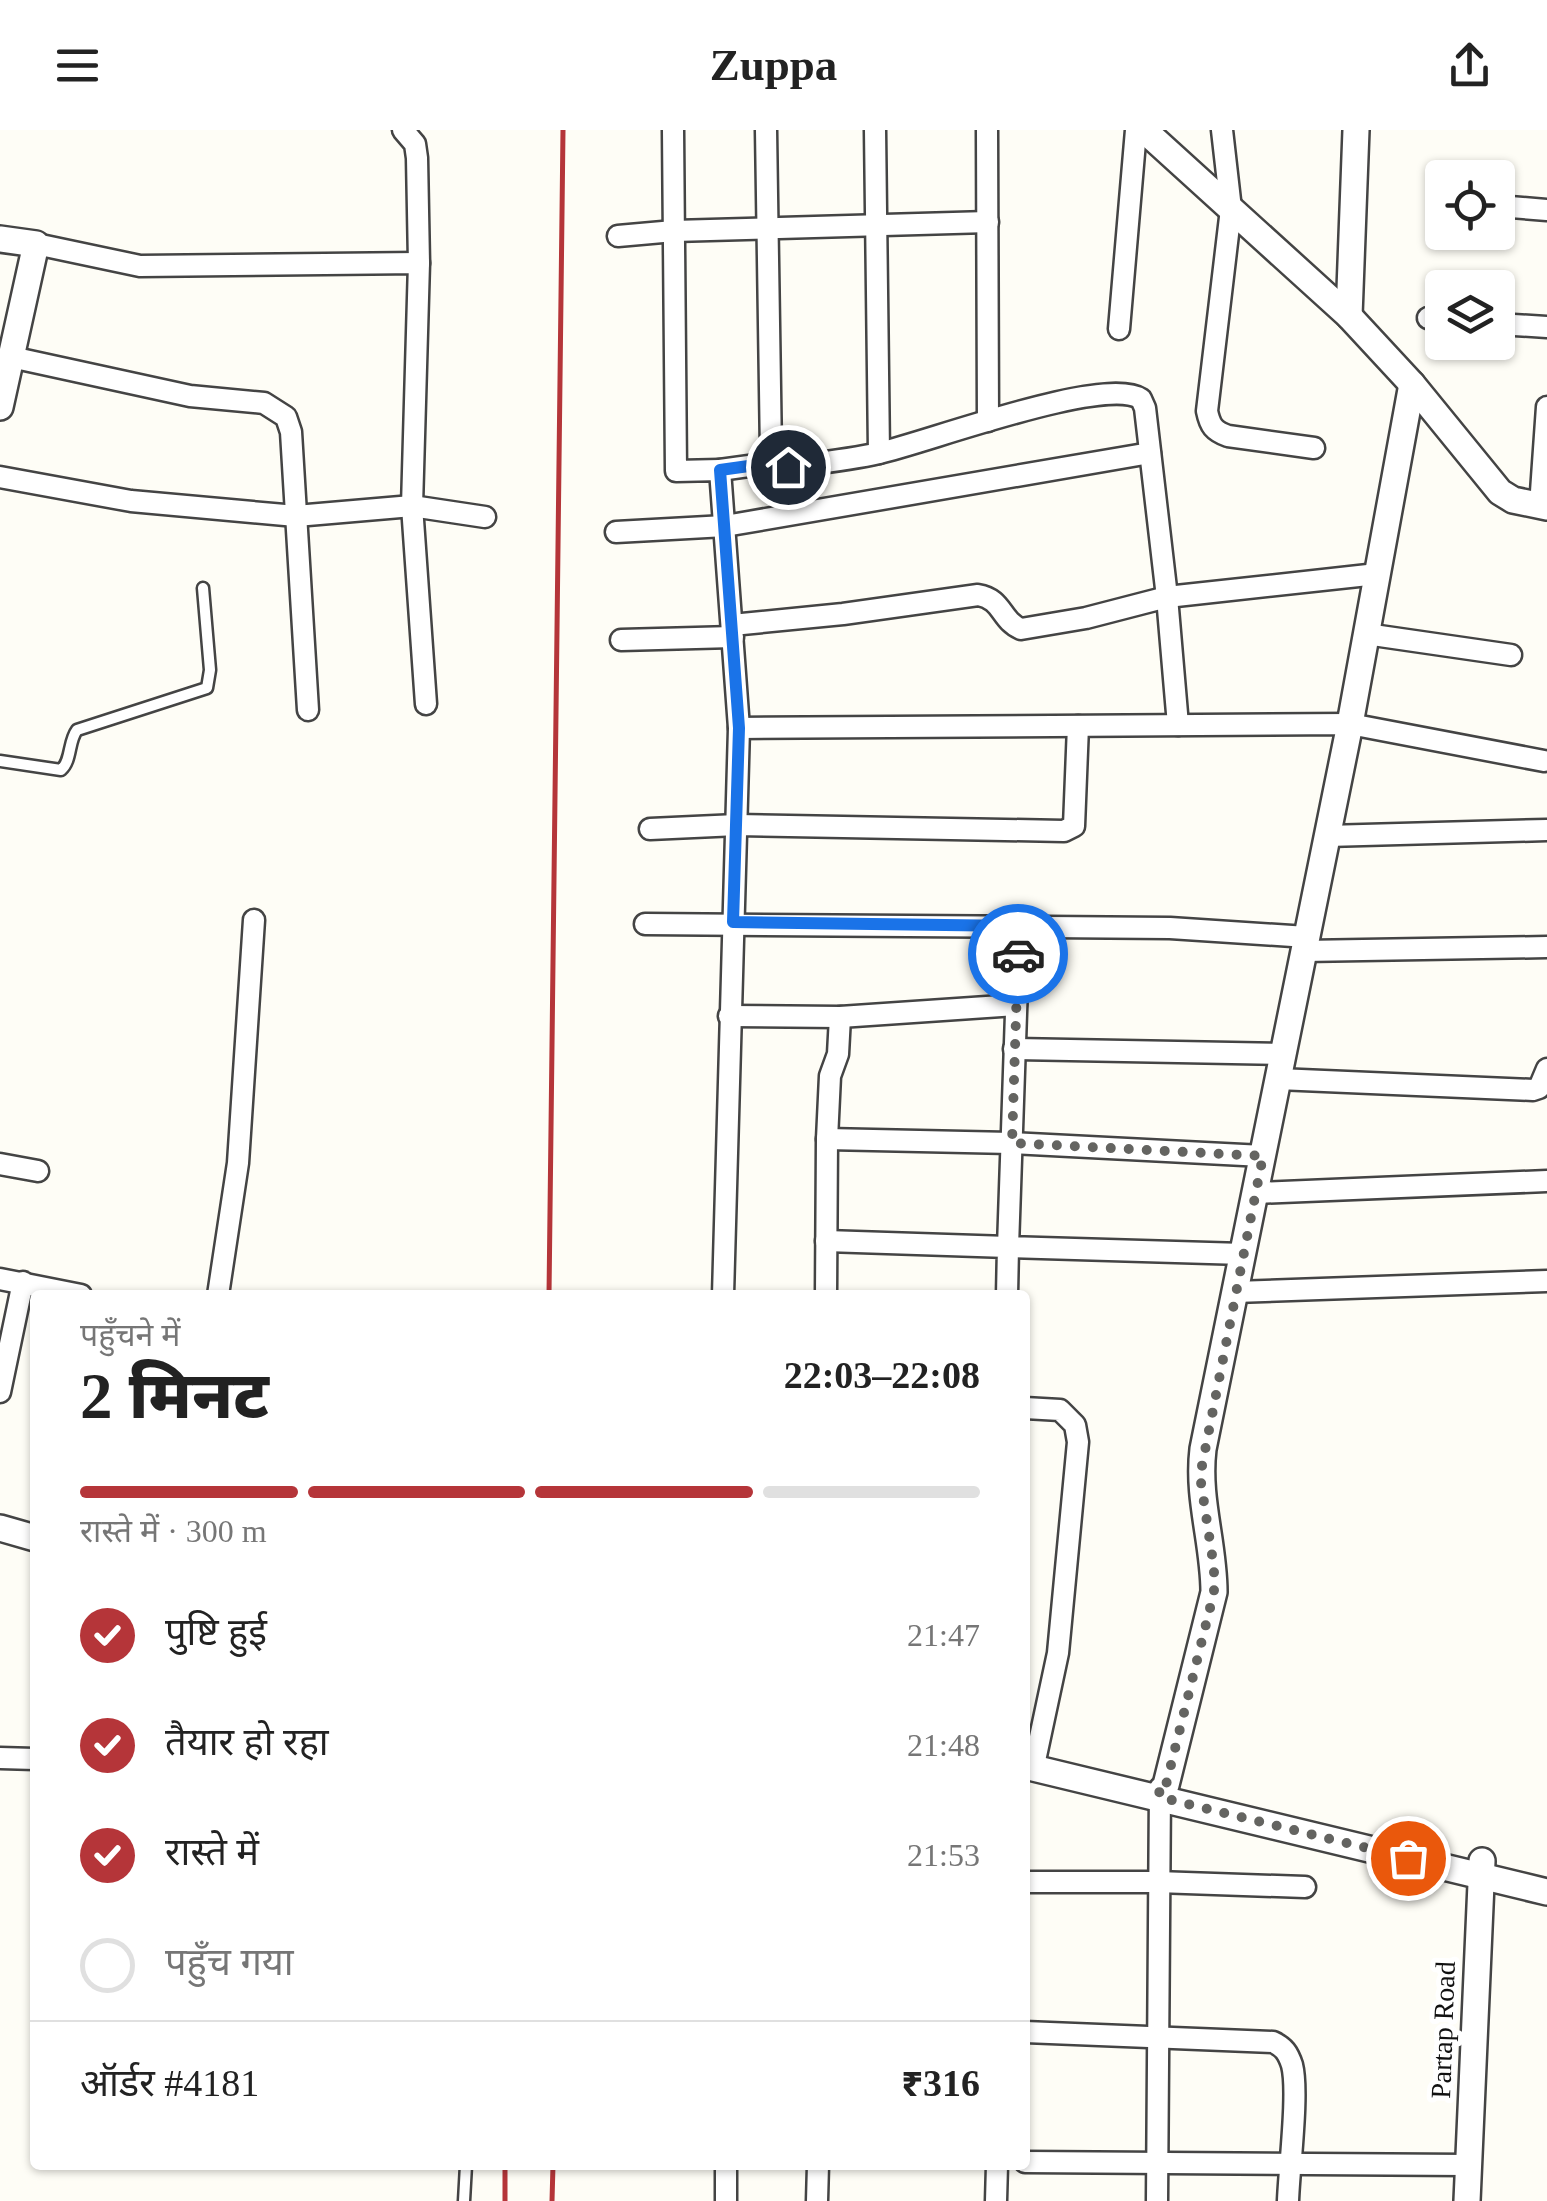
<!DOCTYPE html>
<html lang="hi">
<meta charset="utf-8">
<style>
body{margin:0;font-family:"Times New Roman","Noto Sans Devanagari",serif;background:#f2f2f2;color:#222;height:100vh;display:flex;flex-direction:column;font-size:38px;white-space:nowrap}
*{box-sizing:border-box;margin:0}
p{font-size:32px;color:#767676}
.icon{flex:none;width:55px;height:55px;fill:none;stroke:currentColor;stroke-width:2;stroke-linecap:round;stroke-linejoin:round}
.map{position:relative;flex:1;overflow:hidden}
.drawer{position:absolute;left:30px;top:1160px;width:1000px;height:880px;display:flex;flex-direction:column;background:#fff;border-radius:10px;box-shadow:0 2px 8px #0004}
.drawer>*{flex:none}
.controls{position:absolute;left:1425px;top:30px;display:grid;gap:20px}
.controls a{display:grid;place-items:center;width:90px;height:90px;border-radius:10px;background:#fff;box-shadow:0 2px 8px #0004;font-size:50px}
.pin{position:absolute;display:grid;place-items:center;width:85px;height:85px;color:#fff;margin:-42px;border:5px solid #fff;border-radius:50%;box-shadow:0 2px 10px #0007}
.courier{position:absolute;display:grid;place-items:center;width:100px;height:100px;margin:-50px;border:8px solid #1a73e8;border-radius:50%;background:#fff;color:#222;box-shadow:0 2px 12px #0007}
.head em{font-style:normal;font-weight:800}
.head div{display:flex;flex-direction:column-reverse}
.head{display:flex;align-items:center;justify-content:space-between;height:170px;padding:0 50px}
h1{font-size:65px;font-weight:800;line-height:75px}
.bar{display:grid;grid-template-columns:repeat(4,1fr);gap:15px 10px;align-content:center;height:120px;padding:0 50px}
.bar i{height:12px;border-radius:8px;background:#e0e0e0}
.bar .selected{background:#b53539}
.bar p{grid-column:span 4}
.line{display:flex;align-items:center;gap:25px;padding:0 50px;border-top:2px solid #e0e0e0}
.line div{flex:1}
ol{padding:0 50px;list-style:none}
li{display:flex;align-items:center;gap:30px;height:110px}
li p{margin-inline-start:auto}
li .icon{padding:10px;border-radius:50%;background:#b53539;color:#fff;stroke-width:4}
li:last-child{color:#767676}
li i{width:55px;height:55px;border:5px solid #e0e0e0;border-radius:50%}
header{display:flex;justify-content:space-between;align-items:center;height:130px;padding:0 50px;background:#fff;font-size:45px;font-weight:800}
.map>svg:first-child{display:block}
</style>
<header><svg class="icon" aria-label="menu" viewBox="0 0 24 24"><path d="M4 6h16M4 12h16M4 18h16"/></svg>Zuppa<svg class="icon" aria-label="share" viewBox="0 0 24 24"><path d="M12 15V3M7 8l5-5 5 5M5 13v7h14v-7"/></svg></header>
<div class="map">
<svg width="1547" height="2071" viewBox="0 0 1547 2071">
<rect width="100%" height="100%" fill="#fefdf6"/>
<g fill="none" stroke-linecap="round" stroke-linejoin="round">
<defs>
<g id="service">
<path d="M0,631L61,640C72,630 68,612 77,600L207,558L210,540L203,458"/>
<path d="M464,2071L466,2035"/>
</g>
<g id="minor">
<path d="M403,0L415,14L417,28L419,133"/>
<path d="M673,0L676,341L720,340L739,598L723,1165"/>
<path d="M766,0L771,323L787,337C818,333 849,330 879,323C928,312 1105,245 1141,269L1145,278L1167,467L1178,595"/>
<path d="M875,0L879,323"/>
<path d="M987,0L988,291"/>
<path d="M1222,0L1231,79L1207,281C1210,296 1214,301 1228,306L1314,318"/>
<path d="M1498,76L1547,80"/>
<path d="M618,106L674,101L988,92"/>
<path d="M36,114L140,136L419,133L412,376L426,574"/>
<path d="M1428,188L1442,189"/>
<path d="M1498,194L1547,197"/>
<path d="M1119,199L1136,0"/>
<path d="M11,227L190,266L264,273L286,287L291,302L308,580"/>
<path d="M720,340L778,332"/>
<path d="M0,347L131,371L296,386L412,376L485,387"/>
<path d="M1540,376L1547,277"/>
<path d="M616,402L725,396L1150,323"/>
<path d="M732,495L843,484L978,465C1003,469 1000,490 1021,499L1086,488L1167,467L1377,444"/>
<path d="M1366,504L1511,525"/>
<path d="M621,510L733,507"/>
<path d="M739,598L1350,594L1544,631"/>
<path d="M650,699L737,695L1064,701L1074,696L1078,596"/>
<path d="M1327,706L1547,700"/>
<path d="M645,794L1170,798L1307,807"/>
<path d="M1019,796L1008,1117L1243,1124"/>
<path d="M1304,821L1547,817"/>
<path d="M729,886L840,887L1016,875"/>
<path d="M1014,919L1284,924"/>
<path d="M1278,949L1533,960L1539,958L1547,939"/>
<path d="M827,1009L1011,1013L1263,1026"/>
<path d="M0,1034L38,1041"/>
<path d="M1256,1063L1547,1051"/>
<path d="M826,1111L1008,1117L1007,1165"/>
<path d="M0,1149L81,1165"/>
<path d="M1235,1162L1547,1151"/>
<path d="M218,1165L238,1033L254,790"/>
<path d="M826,1165L827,1009L830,946L838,924L840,887"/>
<path d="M0,1262L23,1152"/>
<path d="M1025,1278L1060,1280L1075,1295L1078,1312L1058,1523L1036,1626"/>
<path d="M0,1628L35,1629"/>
<path d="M1025,1752H1157L1305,1757"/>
<path d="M1025,1902L1273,1912C1284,1917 1288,1923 1292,1935C1299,1962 1289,2039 1288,2071"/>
<path d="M1025,2032L1468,2035"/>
<path d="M726,2035V2071"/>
<path d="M817,2071L818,2035"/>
<path d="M996,2071L997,2035"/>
<path d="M1157,2071L1160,1658"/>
</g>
<g id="tertiary">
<path d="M1144,0L1349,186L1412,254L1500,362L1513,370L1547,377"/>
<path d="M0,109L36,114L0,277"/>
<path d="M1349,186L1356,0"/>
<path d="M0,1398L35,1408"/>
<path d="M1025,1636L1547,1762"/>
<path d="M1166,1655L1214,1462C1214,1413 1197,1369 1203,1319L1350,594L1412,254"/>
<path d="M1467,2071L1482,1731"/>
</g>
</defs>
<!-- service casing -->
<use href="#service" stroke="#444" stroke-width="15"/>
<!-- minor casing -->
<use href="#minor" stroke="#444" stroke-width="25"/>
<!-- tertiary casing -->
<use href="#tertiary" stroke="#444" stroke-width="30"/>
<!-- service -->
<use href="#service" stroke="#fff" stroke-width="10"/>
<!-- minor -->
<use href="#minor" stroke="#fff" stroke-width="20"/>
<!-- tertiary -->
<use href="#tertiary" stroke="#fff" stroke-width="25"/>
<!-- rail -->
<g stroke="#b53539" stroke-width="5">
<path d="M549,1165L563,0"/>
<path d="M505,2071V2035"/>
<path d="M552,2071L553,2035"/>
</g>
</g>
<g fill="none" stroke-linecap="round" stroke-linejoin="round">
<!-- done -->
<path stroke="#646461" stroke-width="10" stroke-dasharray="0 18" d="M1018,824L1012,1013L1263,1026L1200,1346L1214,1438V1462L1166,1655L1160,1653L1159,1667L1408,1728"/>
<!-- route -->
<path stroke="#1a73e8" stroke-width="12" d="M788,337L778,332L720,340L739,598L733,792L1018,796V824"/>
</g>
<g text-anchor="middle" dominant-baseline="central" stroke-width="10" stroke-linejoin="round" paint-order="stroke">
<!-- street labels -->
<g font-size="28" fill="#111" stroke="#fff">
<text transform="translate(1443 1900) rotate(-88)">Partap Road</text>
</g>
</g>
</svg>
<div class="controls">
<a><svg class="icon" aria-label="locate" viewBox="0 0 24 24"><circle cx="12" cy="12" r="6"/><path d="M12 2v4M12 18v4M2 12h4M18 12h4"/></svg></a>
<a><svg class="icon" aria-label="layers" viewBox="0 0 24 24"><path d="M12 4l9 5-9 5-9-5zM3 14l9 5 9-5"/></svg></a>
</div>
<div class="pin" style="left:1408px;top:1728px;background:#ea580c"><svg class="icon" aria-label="bag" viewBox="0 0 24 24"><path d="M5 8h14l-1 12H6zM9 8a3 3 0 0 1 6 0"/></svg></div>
<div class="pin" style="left:788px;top:337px;background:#1f2937"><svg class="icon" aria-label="home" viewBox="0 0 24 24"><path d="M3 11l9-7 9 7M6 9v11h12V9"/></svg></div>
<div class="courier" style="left:1018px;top:824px"><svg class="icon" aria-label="car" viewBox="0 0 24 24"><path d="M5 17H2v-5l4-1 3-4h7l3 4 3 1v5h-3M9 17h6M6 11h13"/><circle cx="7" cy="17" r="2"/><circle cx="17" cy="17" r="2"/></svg></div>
<section class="drawer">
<div class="head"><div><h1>2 मिनट</h1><p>पहुँचने में</p></div><em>22:03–22:08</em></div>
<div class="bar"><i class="selected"></i><i class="selected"></i><i class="selected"></i><i></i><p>रास्ते में · 300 m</p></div>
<ol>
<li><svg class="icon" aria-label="check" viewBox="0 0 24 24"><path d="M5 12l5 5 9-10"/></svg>पुष्टि हुई<p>21:47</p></li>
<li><svg class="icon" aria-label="check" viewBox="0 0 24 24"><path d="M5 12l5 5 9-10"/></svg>तैयार हो रहा<p>21:48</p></li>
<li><svg class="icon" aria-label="check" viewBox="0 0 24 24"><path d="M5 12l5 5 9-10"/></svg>रास्ते में<p>21:53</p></li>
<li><i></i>पहुँच गया</li>
</ol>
<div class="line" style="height:130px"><div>ऑर्डर #4181</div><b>₹316</b></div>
</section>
</div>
